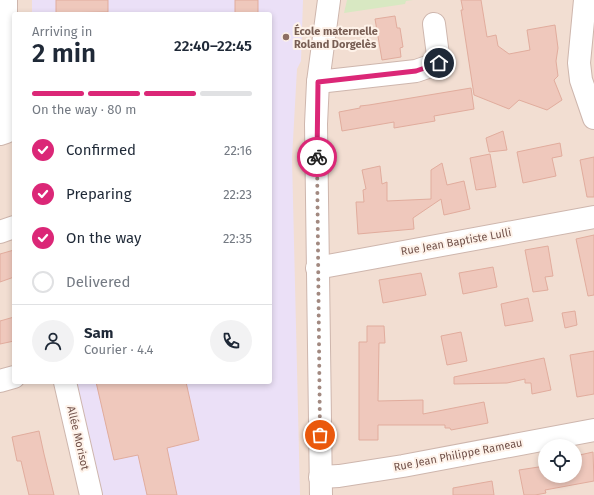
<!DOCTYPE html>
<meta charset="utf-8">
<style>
body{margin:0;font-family:"Fira Sans",sans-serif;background:#f2f2f3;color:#1f2937;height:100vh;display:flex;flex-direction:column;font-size:15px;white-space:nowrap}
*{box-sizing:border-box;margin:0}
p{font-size:13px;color:#747a83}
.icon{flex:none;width:22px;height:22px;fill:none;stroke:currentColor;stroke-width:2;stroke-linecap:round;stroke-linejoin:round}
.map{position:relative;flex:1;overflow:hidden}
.panel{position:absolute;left:12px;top:12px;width:260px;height:372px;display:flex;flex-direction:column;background:#fff;border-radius:4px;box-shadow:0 2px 6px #0003}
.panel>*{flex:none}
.controls{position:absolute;left:538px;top:439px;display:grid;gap:8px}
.controls a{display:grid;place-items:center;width:44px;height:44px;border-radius:50%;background:#fff;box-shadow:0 2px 6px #0003;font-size:20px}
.pin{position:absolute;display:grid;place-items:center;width:34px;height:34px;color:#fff;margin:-17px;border:2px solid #fff;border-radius:50%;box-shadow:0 1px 4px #0007}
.courier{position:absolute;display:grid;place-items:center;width:40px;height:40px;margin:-20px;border:3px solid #db2777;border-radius:50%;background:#fff;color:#222;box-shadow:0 1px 5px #0007}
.overview em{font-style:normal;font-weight:600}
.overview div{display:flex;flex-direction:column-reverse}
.overview{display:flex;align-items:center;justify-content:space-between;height:68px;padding:0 20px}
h1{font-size:26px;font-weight:600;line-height:30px}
.bar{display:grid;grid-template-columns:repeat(4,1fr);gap:6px 4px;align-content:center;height:48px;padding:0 20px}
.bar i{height:5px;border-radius:3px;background:#e0e1e3}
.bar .active{background:#db2777}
.bar p{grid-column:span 4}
.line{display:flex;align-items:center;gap:10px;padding:0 20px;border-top:1px solid #e0e1e3}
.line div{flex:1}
.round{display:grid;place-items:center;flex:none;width:42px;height:42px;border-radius:21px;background:#f2f2f3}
ol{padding:0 20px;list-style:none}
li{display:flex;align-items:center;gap:12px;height:44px}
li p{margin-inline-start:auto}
li .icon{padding:4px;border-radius:50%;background:#db2777;color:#fff;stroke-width:4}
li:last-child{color:#747a83}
li i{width:22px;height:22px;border:2px solid #e0e1e3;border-radius:50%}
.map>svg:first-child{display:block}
</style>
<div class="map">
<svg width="594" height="495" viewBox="0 0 594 495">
<rect width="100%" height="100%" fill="#fbeee3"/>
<!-- residential -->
<path fill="#f2ded2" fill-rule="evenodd" d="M0,0H594V495H0ZM14,14H270V382H14ZM545,446H575V476H545Z"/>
<!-- education -->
<path fill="#ebe0f7" d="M32,0H303L301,61L297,69L292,158L300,495H100L75,382H270V14H32Z"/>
<!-- green -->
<path fill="#d8e8c2" d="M347,0H413L406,1L405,4L344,13Z"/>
<!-- building -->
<g fill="#efc8bc" stroke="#e1ac9d">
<path d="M56,0H108V12L56,13Z"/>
<rect x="235" y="0" width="23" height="14"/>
<path d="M461,0H481L487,37L496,35L498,46L509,54L530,50L527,30L555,25L558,48L556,61L558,76L554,80L562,100L547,110L519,100L509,109L474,95L461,10H463Z"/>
<path d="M395,16L397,28H400L403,47L400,48L401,57L382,60L375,19Z"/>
<path d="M471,88L474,109L434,116L435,121L394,128V122L342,131L339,112L360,108V106L369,105Z"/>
<path d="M503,131L507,150L489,152L486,138Z"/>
<path d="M560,143L562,156L552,158L556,176L523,183L517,152Z"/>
<path d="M490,154L496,187L476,190L470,158Z"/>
<path d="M594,157V197H587L580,160Z"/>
<path d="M442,163L447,185L464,181L470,209L444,215L441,199L413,218L414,229L358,234L356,202H364L363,190L366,189L362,170L380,166L382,184L387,182V201L431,199V170Z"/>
<path d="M594,235V295L588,296L576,239Z"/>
<path d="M548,246L553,276L545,277L548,290L533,292L525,250Z"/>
<path d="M14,250V277L0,282V254Z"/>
<path d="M493,267L497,287L463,294L459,273Z"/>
<path d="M421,273L426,295L383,303L379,280Z"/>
<path d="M528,298L533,321L505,326L501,304Z"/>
<path d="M575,311L577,325L565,328L562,313Z"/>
<path d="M14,317V341L0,344V321Z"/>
<path d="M367,326H384L385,343H379L378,401L423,400V414L484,402L488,423L451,430L450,428H445V425H378V440H359V342H367Z"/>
<path d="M461,332L467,361L447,365L441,336Z"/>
<path d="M594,351V394L577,397L570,355Z"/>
<path d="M544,358L551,390L532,394L531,383H525V379L507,383L454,384V377Z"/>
<path d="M96,382H186L199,440L167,448L177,495H147L138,455L114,460Z"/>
<path d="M39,431L44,454L54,495H29L21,461H17L12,437Z"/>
<path d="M593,452L594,481L545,490L546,493L535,495H524L519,470L545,466V476H575V456Z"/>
<path d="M492,481L494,495H453V488Z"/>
</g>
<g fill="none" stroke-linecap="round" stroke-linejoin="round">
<defs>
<g id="minor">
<path d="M585,0L579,63L581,80L594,118"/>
<path d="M318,82L416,71L439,63L434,24"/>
<path d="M0,134L6,132V0"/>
<path d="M0,232L14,227"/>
<path d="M317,268L594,217"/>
<path d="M0,381L14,377"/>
<path d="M65,382L91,495"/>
<path d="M320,477L339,476L403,466L594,430"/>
<path d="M321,495L316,124L318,82L329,0"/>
</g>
</defs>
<!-- minor casing -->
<use href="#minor" stroke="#ceb6ad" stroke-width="24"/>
<!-- minor -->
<use href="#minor" stroke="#fff" stroke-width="22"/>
</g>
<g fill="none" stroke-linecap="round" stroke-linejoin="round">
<!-- done -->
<path stroke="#a28980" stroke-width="4" stroke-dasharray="0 7.2" d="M317,157L320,435"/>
<!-- route -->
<path stroke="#db2777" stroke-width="5" d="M317,157L318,82L416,71L439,63"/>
</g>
<!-- markers -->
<circle fill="#8d6e63" stroke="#fef2e9" stroke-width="1.5" cx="286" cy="37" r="4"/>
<g text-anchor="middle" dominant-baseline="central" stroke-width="4" stroke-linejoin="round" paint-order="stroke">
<!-- education labels -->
<g font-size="11" font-weight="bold" fill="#785e54" stroke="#fef2e9" text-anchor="start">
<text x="294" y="31">École maternelle<tspan x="294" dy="13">Roland Dorgelès</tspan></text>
</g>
<!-- street labels -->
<g font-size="11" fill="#72524a" stroke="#fef2e9">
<text transform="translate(456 242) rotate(-10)">Rue Jean Baptiste Lulli</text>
<text transform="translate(78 438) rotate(77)">Allée Morisot</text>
<text transform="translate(458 455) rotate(-11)">Rue Jean Philippe Rameau</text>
</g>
</g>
</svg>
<div class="controls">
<a><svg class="icon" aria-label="locate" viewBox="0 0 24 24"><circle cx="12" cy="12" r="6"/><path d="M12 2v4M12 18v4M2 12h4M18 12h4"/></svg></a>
</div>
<div class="pin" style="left:320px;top:435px;background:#ea580c"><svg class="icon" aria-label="bag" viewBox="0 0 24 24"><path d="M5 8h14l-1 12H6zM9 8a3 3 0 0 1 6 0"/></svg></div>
<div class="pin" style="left:439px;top:63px;background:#1f2937"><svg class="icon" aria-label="home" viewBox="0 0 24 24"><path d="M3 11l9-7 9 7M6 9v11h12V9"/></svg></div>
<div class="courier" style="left:317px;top:157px"><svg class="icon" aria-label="bike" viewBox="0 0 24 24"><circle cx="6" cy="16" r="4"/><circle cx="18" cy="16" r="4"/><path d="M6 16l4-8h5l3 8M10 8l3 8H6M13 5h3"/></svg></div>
<section class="panel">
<div class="overview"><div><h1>2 min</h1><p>Arriving in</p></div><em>22:40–22:45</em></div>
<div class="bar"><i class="active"></i><i class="active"></i><i class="active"></i><i></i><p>On the way · 80 m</p></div>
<ol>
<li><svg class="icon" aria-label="check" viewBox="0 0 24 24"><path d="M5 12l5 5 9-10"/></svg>Confirmed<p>22:16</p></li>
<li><svg class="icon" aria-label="check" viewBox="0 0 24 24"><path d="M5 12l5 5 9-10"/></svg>Preparing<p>22:23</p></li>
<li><svg class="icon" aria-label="check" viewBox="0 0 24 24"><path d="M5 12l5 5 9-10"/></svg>On the way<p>22:35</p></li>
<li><i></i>Delivered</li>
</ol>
<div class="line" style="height:72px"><a class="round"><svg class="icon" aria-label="person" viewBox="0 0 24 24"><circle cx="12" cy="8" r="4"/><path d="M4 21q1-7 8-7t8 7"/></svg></a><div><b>Sam</b><p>Courier · 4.4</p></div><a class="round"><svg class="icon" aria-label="phone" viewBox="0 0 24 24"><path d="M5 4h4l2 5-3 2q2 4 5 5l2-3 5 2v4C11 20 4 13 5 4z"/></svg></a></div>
</section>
</div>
